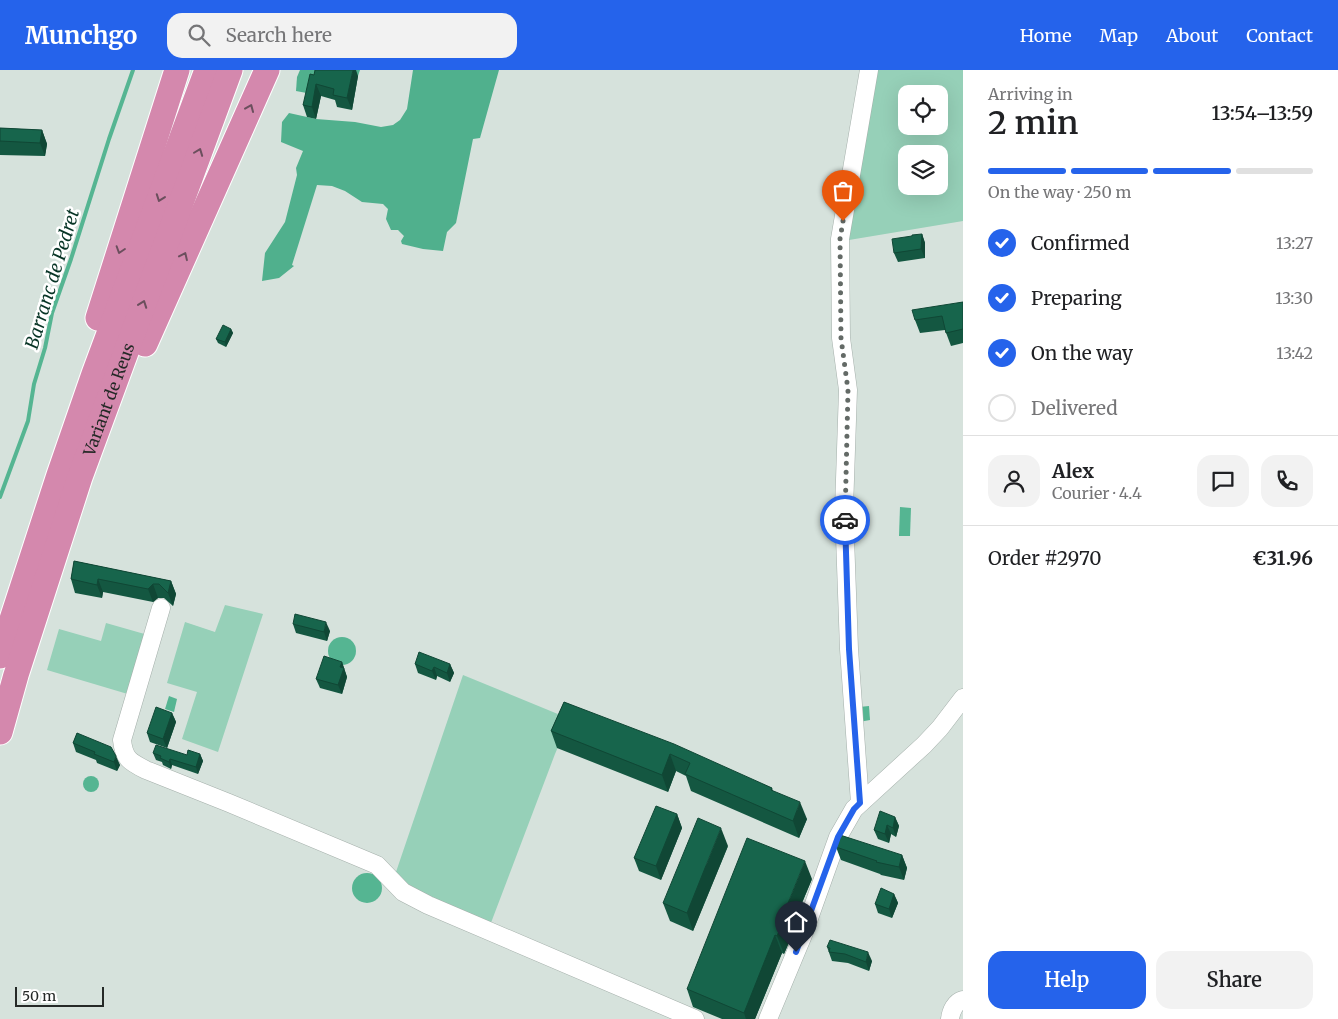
<!DOCTYPE html>
<meta charset="utf-8">
<style>
body{margin:0;font-family:Merriweather,serif;background:#f2f2f2;color:#202124;height:100vh;display:flex;flex-direction:column;font-size:19px;white-space:nowrap}
*{box-sizing:border-box;margin:0}
p{font-size:16px;color:#757577}
.icon{flex:none;width:28px;height:28px;fill:none;stroke:currentColor;stroke-width:2;stroke-linecap:round;stroke-linejoin:round}
.map{position:relative;flex:1;overflow:hidden}
.side{display:flex;flex-direction:column;background:#fff;width:375px}
.side>*{flex:none}
.buttons{position:absolute;left:898px;top:15px;display:grid;gap:10px}
.buttons a{display:grid;place-items:center;width:50px;height:50px;border-radius:10px;background:#fff;box-shadow:0 5px 20px #0002;font-size:25px}
.scale{position:absolute;left:15px;bottom:12px;width:89px;box-sizing:border-box;padding-left:5px;border:2px solid #252927;border-top:0;font-size:14px;line-height:18px;white-space:nowrap;color:#252927;-webkit-text-stroke:4px #fff;paint-order:stroke}
.pin{position:absolute;display:grid;place-items:center;width:42px;height:42px;color:#fff;margin:-51px -21px;border-radius:50% 50% 50% 0;rotate:-45deg;box-shadow:0 0 5px #0007}
.pin .icon{rotate:45deg}
.courier{position:absolute;display:grid;place-items:center;width:50px;height:50px;margin:-25px;border:4px solid #2563eb;border-radius:50%;background:#fff;color:#222;box-shadow:0 1px 6px #0007}
.overview em{font-style:normal;font-weight:600}
.overview div{display:flex;flex-direction:column-reverse}
.overview{display:flex;align-items:center;justify-content:space-between;height:85px;padding:0 25px}
h1{font-size:32px;font-weight:600;line-height:38px}
.bar{display:grid;grid-template-columns:repeat(4,1fr);gap:8px 5px;align-content:center;height:60px;padding:0 25px}
.bar i{height:6px;border-radius:4px;background:#e0e0e0}
.bar .selected{background:#2563eb}
.bar p{grid-column:span 4}
.line{display:flex;align-items:center;gap:12px;padding:0 25px;border-top:1px solid #e0e0e0}
.line div{flex:1}
.round{display:grid;place-items:center;flex:none;width:52px;height:52px;border-radius:15px;background:#f2f2f2}
ol{padding:0 25px;list-style:none}
li{display:flex;align-items:center;gap:15px;height:55px}
li p{margin-inline-start:auto}
li .icon{padding:5px;border-radius:50%;background:#2563eb;color:#fff;stroke-width:4}
li:last-child{color:#757577}
li i{width:28px;height:28px;border:2px solid #e0e0e0;border-radius:50%}
.primary-button{display:flex;gap:10px;margin-top:auto;padding:10px 25px}
.primary-button a{flex:1;height:58px;border-radius:15px;background:#2563eb;color:#fff;font-size:20px;font-weight:600;line-height:58px;text-align:center}
.primary-button a+a{background:#f2f2f2;color:#202124}
header{display:flex;align-items:center;gap:30px;box-sizing:border-box;height:70px;padding:0 25px;background:#2563eb;color:#fff}
header strong{font-size:24px}
nav{display:flex;gap:28px;margin-inline-start:auto;font-size:18px}
.search{width:350px;height:45px;background:#f2f2f2;display:flex;align-items:center;gap:12px;box-sizing:border-box;padding:0 18px;border-radius:15px;color:#757577;font-size:19px}
main{display:flex;flex:1;min-height:0}
.map>svg:first-child{display:block}
</style>
<header>
<strong>Munchgo</strong>
<div class="search"><svg class="icon" aria-label="search" viewBox="0 0 24 24"><circle cx="10" cy="10" r="6"/><path d="M15 15l6 6"/></svg>Search here</div>
<nav><a>Home</a><a>Map</a><a>About</a><a>Contact</a></nav>
</header>
<main>
<div class="map">
<svg width="963" height="949" viewBox="0 0 963 949">
<rect width="100%" height="100%" fill="#d6e2dc"/>
<!-- green -->
<g fill="#96d0b8" fill-rule="evenodd">
<path d="M872,0H963V151L843,171ZM906,24H939V56H906ZM906,84H939V116H906Z"/>
<path d="M225,535L263,544L218,682L182,669L197,622L167,613L185,552L215,562Z"/>
<path d="M106,553L148,565L131,625L47,600L59,559L101,571Z"/>
<path d="M463,605L570,649L555,684L489,858L399,816L396,802Z"/>
</g>
<!-- forest -->
<g fill="#50b08d">
<path d="M300,0H360L358,6L312,24L296,21L297,7Z"/>
<path d="M413,0H499L480,68L473,69L456,153L447,162L443,181L423,179L402,174L401,171L404,166L398,160H391L386,149L388,139L383,134L362,132L345,121L332,116L317,115L292,195L294,196L279,208L262,211L265,183L285,152L297,105L296,98L303,81L281,72L282,52L289,43L316,49L355,52L381,57L393,55L400,50L407,39Z"/>
</g>
<!-- water -->
<g fill="#55b592">
<path d="M900,437L911,438L910,466H899Z"/>
<circle cx="342" cy="581" r="14"/>
<path d="M169,626L177,629L174,642L165,639Z"/>
<path d="M869,636L870,650L859,652V637Z"/>
<circle cx="91" cy="714" r="8"/>
<circle cx="367" cy="818" r="15"/>
</g>
<g fill="none" stroke-linecap="round" stroke-linejoin="round">
<!-- stream -->
<path stroke="#55b592" stroke-width="4" d="M0,427L28,351L34,314L45,278L52,243L71,189L109,69L133,0"/>
<defs>
<g id="minor">
<path d="M161,538L122,670C124,689 130,692 146,700L229,733L377,795L403,822L428,835L695,949"/>
<path d="M860,733L849,579L844,439L848,320L841,268L840,169L869,0"/>
<path d="M768,949L803,865L838,767L854,739L924,675L940,658L963,628"/>
<path d="M950,949C951,941 955,932 963,930"/>
</g>
<g id="highway">
<path d="M98,248L177,0"/>
<path d="M145,274L267,0"/>
<path d="M0,586L59,405L94,304L207,0"/>
<path id="s1" d="M0,662L16,605L80,407L230,0"/>
</g>
</defs>
<!-- minor casing -->
<use href="#minor" stroke="#a4afaa" stroke-width="19"/>
<!-- highway casing -->
<use href="#highway" stroke="#fff" stroke-width="27"/>
<!-- minor -->
<use href="#minor" stroke="#fff" stroke-width="18"/>
<!-- highway -->
<use href="#highway" stroke="#d488ad" stroke-width="25"/>
</g>
<!-- wall -->
<g fill="#145741">
<path d="M314,5L358,6L352,40L337,37L335,30L321,26L316,49L307,47L303,35Z"/>
<path d="M0,58L42,60L47,74L45,86L0,85Z"/>
<path d="M922,164L925,173V188L898,192L894,183Z"/>
<path d="M963,232V273L951,276L945,260L920,263L915,250Z"/>
<path d="M231,259L233,263L226,277L218,273L216,269Z"/>
<path d="M74,491L171,511L176,524L173,536L164,528H158L153,532L103,522L102,528L75,523L71,509Z"/>
<path d="M293,554L330,561L327,571L296,563Z"/>
<path d="M342,592L347,607L342,624L320,618L316,609Z"/>
<path d="M415,594H450L454,603L450,612L437,606L436,610L418,603Z"/>
<path d="M564,632L772,718L773,721L807,749L799,768L691,721L686,706L676,701L668,722L557,678L551,661Z"/>
<path d="M172,643L176,652L167,678L150,672L147,663Z"/>
<path d="M77,663L120,695L117,701L97,693L96,690L76,682L73,673Z"/>
<path d="M153,683L187,685L200,684L203,691L198,704L172,695L171,699L163,695L162,692L156,690Z"/>
<path d="M677,744L682,758L661,810L639,801L634,788Z"/>
<path d="M895,747L899,756L896,767L891,764L889,773L878,769L874,760Z"/>
<path d="M728,776L693,861L670,851L663,833Z"/>
<path d="M836,777L902,785L907,798L904,810L881,805L880,804L841,790Z"/>
<path d="M812,809L791,859L793,863L784,884L782,883L755,949H722L693,937L687,919Z"/>
<path d="M894,824L898,833L892,848L878,843L875,834Z"/>
<path d="M827,877L872,891L869,901L848,893L832,891Z"/>
</g>
<!-- shaded-wall -->
<g fill="#104735">
<path d="M353,0H356L358,6L352,40L347,28Z"/>
<path d="M316,14L321,26L316,49L312,37Z"/>
<path d="M42,60L47,74L45,86L40,73Z"/>
<path d="M922,164L925,173V188L921,179Z"/>
<path d="M231,259L233,263L226,277L225,272Z"/>
<path d="M98,509L103,522L102,528L97,515Z"/>
<path d="M171,511L176,524L173,536L168,523Z"/>
<path d="M153,514L158,528L153,532L148,519Z"/>
<path d="M326,552L330,561L327,571L324,562Z"/>
<path d="M342,592L347,607L342,624L338,615L340,597Z"/>
<path d="M450,594L454,603L450,612L447,603Z"/>
<path d="M434,597L437,606L436,610L432,601Z"/>
<path d="M172,643L176,652L167,678L163,669Z"/>
<path d="M200,684L203,691L198,704L196,697Z"/>
<path d="M670,684L676,701L668,722L662,705Z"/>
<path d="M116,686L120,695L117,701L114,692Z"/>
<path d="M170,689L172,695L171,699L169,692Z"/>
<path d="M800,732L807,749L799,768L793,751Z"/>
<path d="M677,744L682,758L661,810L656,796Z"/>
<path d="M895,747L899,756L896,767L893,758Z"/>
<path d="M887,755L891,764L889,773L885,764Z"/>
<path d="M721,758L728,776L693,861L687,843Z"/>
<path d="M902,785L907,798L904,810L899,797Z"/>
<path d="M805,791L812,809L791,859L793,863L784,884L777,866L784,843Z"/>
<path d="M894,824L898,833L892,848L889,839Z"/>
<path d="M775,865L782,883L755,949H746L744,943Z"/>
<path d="M868,882L872,891L869,901L866,892Z"/>
</g>
<!-- building -->
<g fill="#17654c" stroke="#104735">
<path d="M315,0H353L347,28L333,25L334,19L316,14L312,37L303,35L310,4L314,5Z"/>
<path d="M0,58L42,60L40,73L0,71Z"/>
<path d="M922,164L921,179L894,183L892,169L912,166V165Z"/>
<path d="M963,232V259L946,263L942,246L915,250L912,240Z"/>
<path d="M223,255L231,259L225,272L216,269Z"/>
<path d="M74,491L171,511L168,523L159,514H153L148,519L98,509L97,515L71,509Z"/>
<path d="M295,544L326,552L324,562L293,554Z"/>
<path d="M419,582L450,594L447,603L434,597L432,601L415,594Z"/>
<path d="M324,586L342,592L340,597L344,598L338,615L316,609Z"/>
<path d="M564,632L674,674L772,718L771,720L800,732L793,751L685,704L690,693L670,684L662,705L551,661Z"/>
<path d="M156,637L172,643L163,669L147,663Z"/>
<path d="M77,663L111,677L116,686L114,692L94,684L95,682L73,673Z"/>
<path d="M156,675L187,685L188,680L200,684L196,697L170,689L169,692L160,688L161,686L153,683Z"/>
<path d="M656,736L677,744L656,796L634,788Z"/>
<path d="M880,741L895,747L893,758L887,755L885,764L874,760Z"/>
<path d="M698,748L721,758L687,843L663,833Z"/>
<path d="M840,765L902,785L899,797L876,792L877,791L836,777Z"/>
<path d="M747,768L805,791L784,843L786,845L777,866L775,865L744,943L687,919Z"/>
<path d="M881,818L894,824L889,839L875,834Z"/>
<path d="M830,870L868,882L866,892L845,884L829,882L830,878L827,877Z"/>
</g>
<!-- one-way arrows -->
<defs><path id="oneway-chevron" d="M-2-3.5L2.5 0L-2 3.5" fill="none" stroke-width="1.6" stroke-linecap="round" stroke-linejoin="round" transform="scale(1.25)"/></defs>
<g stroke="#6b4f5d">
<use href="#oneway-chevron" transform="translate(250 38) rotate(-67)"/>
<use href="#oneway-chevron" transform="translate(199 82) rotate(-69)"/>
<use href="#oneway-chevron" transform="translate(160 128) rotate(110)"/>
<use href="#oneway-chevron" transform="translate(120 180) rotate(108)"/>
<use href="#oneway-chevron" transform="translate(184 186) rotate(-65)"/>
<use href="#oneway-chevron" transform="translate(143 234) rotate(-70)"/>
</g>
<g fill="none" stroke-linecap="round" stroke-linejoin="round">
<!-- done -->
<path stroke="#636a66" stroke-width="5" stroke-dasharray="0 9" d="M843,151L840,169L841,268L848,320L845,450"/>
<!-- route -->
<path stroke="#2563eb" stroke-width="6" d="M796,882L838,767L854,739L860,733L849,579L845,450"/>
</g>
<g text-anchor="middle" dominant-baseline="central" stroke-width="5" stroke-linejoin="round" paint-order="stroke">
<!-- street labels -->
<g font-size="16" fill="#252927" stroke="#fff">
<text stroke="none"><textPath href="#s1" startOffset="350">Variant de Reus</textPath></text>
</g>
<!-- water labels -->
<g font-size="18" font-style="italic" fill="#083526" stroke="#fff">
<text transform="translate(52 209) rotate(-73)">Barranc de Pedret</text>
</g>
</g>
</svg>
<div class="buttons">
<a><svg class="icon" aria-label="locate" viewBox="0 0 24 24"><circle cx="12" cy="12" r="6"/><path d="M12 2v4M12 18v4M2 12h4M18 12h4"/></svg></a>
<a><svg class="icon" aria-label="layers" viewBox="0 0 24 24"><path d="M12 4l9 5-9 5-9-5zM3 14l9 5 9-5"/></svg></a>
</div>
<div class="scale">50 m</div>
<div class="pin" style="left:843px;top:151px;background:#ea580c"><svg class="icon" aria-label="bag" viewBox="0 0 24 24"><path d="M5 8h14l-1 12H6zM9 8a3 3 0 0 1 6 0"/></svg></div>
<div class="pin" style="left:796px;top:882px;background:#1f2937"><svg class="icon" aria-label="home" viewBox="0 0 24 24"><path d="M3 11l9-7 9 7M6 9v11h12V9"/></svg></div>
<div class="courier" style="left:845px;top:450px"><svg class="icon" aria-label="car" viewBox="0 0 24 24"><path d="M5 17H2v-5l4-1 3-4h7l3 4 3 1v5h-3M9 17h6M6 11h13"/><circle cx="7" cy="17" r="2"/><circle cx="17" cy="17" r="2"/></svg></div>
</div>
<section class="side">
<div class="overview"><div><h1>2 min</h1><p>Arriving in</p></div><em>13:54–13:59</em></div>
<div class="bar"><i class="selected"></i><i class="selected"></i><i class="selected"></i><i></i><p>On the way · 250 m</p></div>
<ol>
<li><svg class="icon" aria-label="check" viewBox="0 0 24 24"><path d="M5 12l5 5 9-10"/></svg>Confirmed<p>13:27</p></li>
<li><svg class="icon" aria-label="check" viewBox="0 0 24 24"><path d="M5 12l5 5 9-10"/></svg>Preparing<p>13:30</p></li>
<li><svg class="icon" aria-label="check" viewBox="0 0 24 24"><path d="M5 12l5 5 9-10"/></svg>On the way<p>13:42</p></li>
<li><i></i>Delivered</li>
</ol>
<div class="line" style="height:90px"><a class="round"><svg class="icon" aria-label="person" viewBox="0 0 24 24"><circle cx="12" cy="8" r="4"/><path d="M4 21q1-7 8-7t8 7"/></svg></a><div><b>Alex</b><p>Courier · 4.4</p></div><a class="round"><svg class="icon" aria-label="chat" viewBox="0 0 24 24"><path d="M4 5h16v11H9l-5 4z"/></svg></a><a class="round"><svg class="icon" aria-label="phone" viewBox="0 0 24 24"><path d="M5 4h4l2 5-3 2q2 4 5 5l2-3 5 2v4C11 20 4 13 5 4z"/></svg></a></div>
<div class="line" style="height:65px"><div>Order #2970</div><b>€31.96</b></div>
<div class="primary-button"><a>Help</a><a>Share</a></div>
</section>
</main>
